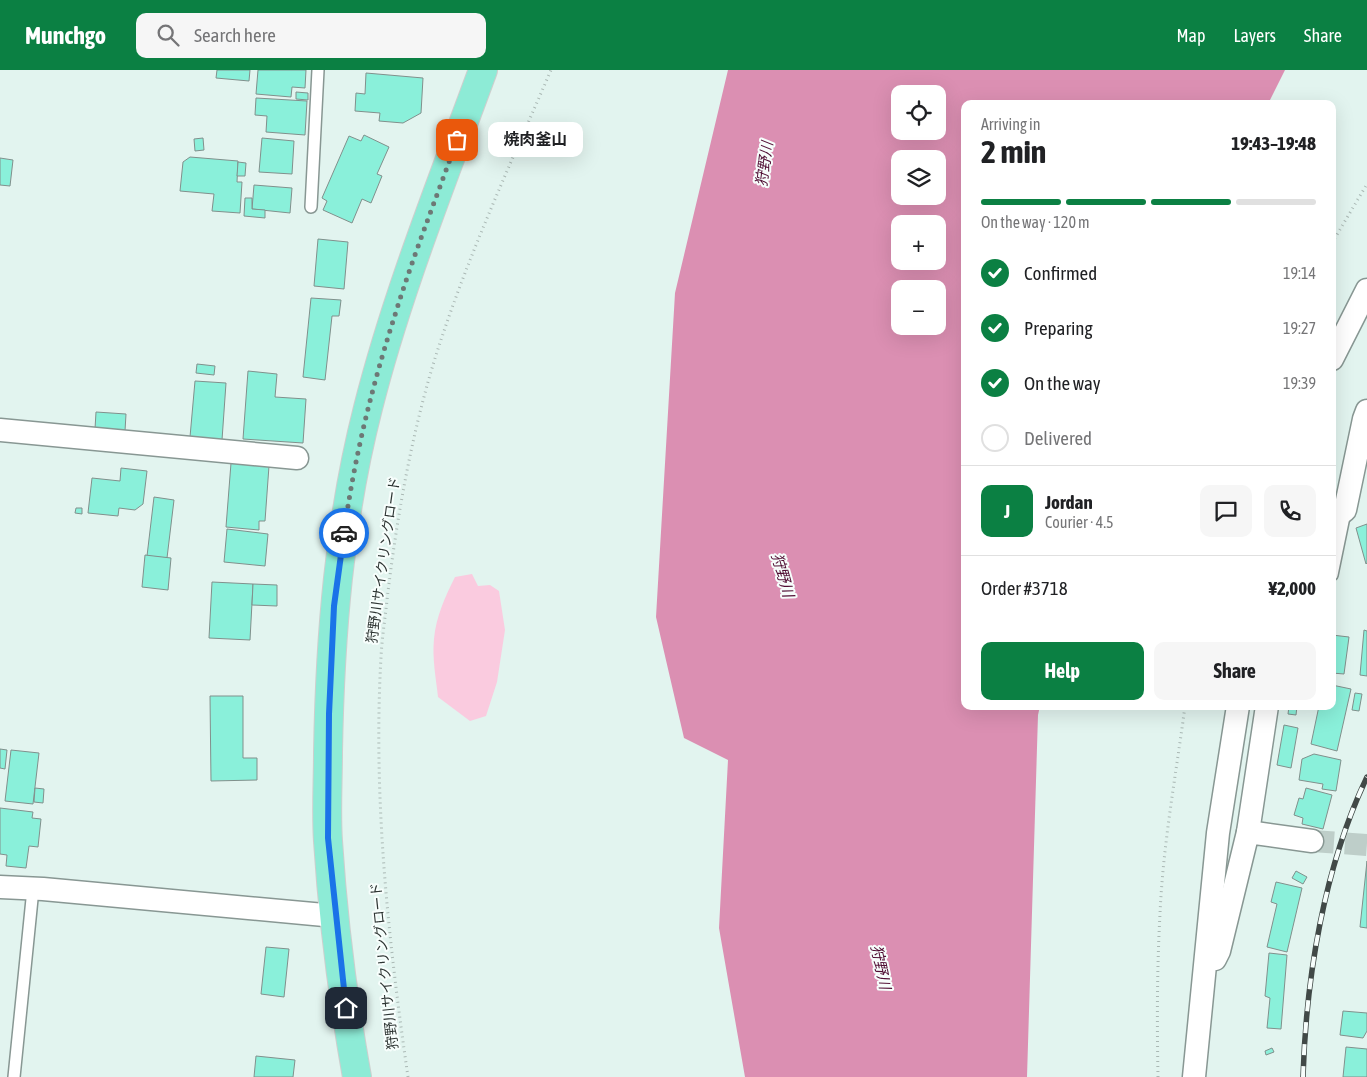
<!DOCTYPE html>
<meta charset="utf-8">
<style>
body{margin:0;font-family:"Asap Condensed","Noto Sans JP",sans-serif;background:#f6f6f6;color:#202124;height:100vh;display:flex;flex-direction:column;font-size:19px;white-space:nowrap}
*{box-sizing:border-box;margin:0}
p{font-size:16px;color:#757577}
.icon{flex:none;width:28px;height:28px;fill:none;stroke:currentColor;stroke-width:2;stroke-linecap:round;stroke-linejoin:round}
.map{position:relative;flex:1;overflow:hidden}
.side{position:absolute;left:961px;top:30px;width:375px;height:610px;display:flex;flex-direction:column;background:#fff;border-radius:10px;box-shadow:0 5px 20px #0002}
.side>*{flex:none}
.tools{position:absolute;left:891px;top:15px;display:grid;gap:10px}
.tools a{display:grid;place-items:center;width:55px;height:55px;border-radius:10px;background:#fff;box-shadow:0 5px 20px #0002;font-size:25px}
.pin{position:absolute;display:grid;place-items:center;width:42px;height:42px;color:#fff;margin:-21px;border-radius:10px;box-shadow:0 2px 8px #0006}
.courier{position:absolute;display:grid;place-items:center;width:50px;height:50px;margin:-25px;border:4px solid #1a73e8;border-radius:50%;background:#fff;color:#222;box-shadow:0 1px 6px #0007}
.bubble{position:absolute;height:35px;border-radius:10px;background:#fff;box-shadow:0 5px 20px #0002;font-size:16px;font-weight:700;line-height:35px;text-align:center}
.overview em{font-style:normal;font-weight:700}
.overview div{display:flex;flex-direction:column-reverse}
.overview{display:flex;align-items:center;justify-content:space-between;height:85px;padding:0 20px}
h1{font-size:32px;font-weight:700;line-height:38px}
.bar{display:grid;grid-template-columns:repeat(4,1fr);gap:8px 5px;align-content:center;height:60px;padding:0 20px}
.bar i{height:6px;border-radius:4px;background:#e0e0e0}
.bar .selected{background:#0b8043}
.bar p{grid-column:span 4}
.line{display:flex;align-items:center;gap:12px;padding:0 20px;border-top:1px solid #e0e0e0}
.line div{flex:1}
.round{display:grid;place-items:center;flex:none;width:52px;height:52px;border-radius:10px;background:#f6f6f6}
ol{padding:0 20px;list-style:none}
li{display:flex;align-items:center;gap:15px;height:55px}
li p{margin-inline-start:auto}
li .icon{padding:5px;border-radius:50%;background:#0b8043;color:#fff;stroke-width:4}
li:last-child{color:#757577}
li i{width:28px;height:28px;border:2px solid #e0e0e0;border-radius:50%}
.action{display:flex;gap:10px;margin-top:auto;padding:10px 20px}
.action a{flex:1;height:58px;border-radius:10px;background:#0b8043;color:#fff;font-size:20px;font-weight:700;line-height:58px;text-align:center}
.action a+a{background:#f6f6f6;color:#202124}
header{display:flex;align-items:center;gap:30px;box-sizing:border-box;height:70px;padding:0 25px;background:#0b8043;color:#fff}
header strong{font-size:24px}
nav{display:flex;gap:28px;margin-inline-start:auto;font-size:18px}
.search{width:350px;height:45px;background:#f6f6f6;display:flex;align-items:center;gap:12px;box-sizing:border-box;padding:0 18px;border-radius:10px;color:#757577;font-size:19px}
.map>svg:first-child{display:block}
</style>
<header>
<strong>Munchgo</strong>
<div class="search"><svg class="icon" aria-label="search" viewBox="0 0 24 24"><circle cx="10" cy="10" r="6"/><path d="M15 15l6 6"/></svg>Search here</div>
<nav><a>Map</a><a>Layers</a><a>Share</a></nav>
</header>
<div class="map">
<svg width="1367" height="1007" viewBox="0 0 1367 1007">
<rect width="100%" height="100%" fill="#e2f4ef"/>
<!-- green -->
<path fill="#facbdf" d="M472,504L478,516L490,515L499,521L505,560L497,612L486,646L470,651L438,627C436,609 432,588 434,569C436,547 445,527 455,507Z"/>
<!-- water -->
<path fill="#db8fb2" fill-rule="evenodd" d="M728,0H1285L1268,34H965V636H1040L1038,645L1027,1007H745L719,858L728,690L684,668L656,547L675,223ZM900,24H938V61H900ZM900,89H938V126H900ZM900,154H938V191H900ZM900,219H938V256H900Z"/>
<!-- building -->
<g fill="#8af0da" stroke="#81908c">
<path d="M217,0H250L249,11L216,8Z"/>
<path d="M258,0H306L305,18L292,17L291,27L256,24Z"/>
<path d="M366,3L423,8L421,43L403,53L379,51L380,43L355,41L356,23L365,24Z"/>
<path d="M296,22L308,23V30L296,29Z"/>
<path d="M256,28L307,31L305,65L266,62L267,46L255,45Z"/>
<path d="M364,65L389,77L377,104L382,106L371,133L362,129L352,153L323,140L327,131L322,128L349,66L361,71Z"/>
<path d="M203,68L204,80L195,81L194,69Z"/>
<path d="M262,68L294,71L292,104L259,102Z"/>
<path d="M190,87L238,91L237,112H242L240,143L212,141L214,124L180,121L183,92Z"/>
<path d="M0,88L13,90L10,116L0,115Z"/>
<path d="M238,92L246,93L245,106H237Z"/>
<path d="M254,115L292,118L290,143L252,139Z"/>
<path d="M245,128H252V139L265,140V148L244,146Z"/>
<path d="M318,169L348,172L344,219L314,216Z"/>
<path d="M311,228L341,230L339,246H332L325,310L303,307Z"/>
<path d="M197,294L215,296L214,305L196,303Z"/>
<path d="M248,301L277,304L275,327L306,329L303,373L243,369Z"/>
<path d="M195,311L226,313L222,370L190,367Z"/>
<path d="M96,342L126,344L125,361L95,359Z"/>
<path d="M231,393L269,396L265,451H259V460L226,457Z"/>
<path d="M121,398L147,401L143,434L135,440L119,438L118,446L88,443L92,408L120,411Z"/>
<path d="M154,427L174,430L167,488L147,486Z"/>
<path d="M76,438H82V444L75,443Z"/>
<path d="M1367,454V493L1366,494L1356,458Z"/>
<path d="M227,459L268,464L265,496L224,492Z"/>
<path d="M145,485L171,488L168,520L142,517Z"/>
<path d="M212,512L253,514L250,570L209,568Z"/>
<path d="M253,514L277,515V536L252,535Z"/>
<path d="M1364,560L1367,561V606L1360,605Z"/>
<path d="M1332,565L1349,567L1344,604L1332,603Z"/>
<path d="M1332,615L1351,619L1337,681L1311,674L1319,636H1332Z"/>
<path d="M1355,623L1362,624L1359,641L1352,640Z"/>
<path d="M210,626H243V688H257V710L211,711Z"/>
<path d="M1289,636H1297L1296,645L1288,644Z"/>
<path d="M1284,655L1298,658L1291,698L1277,695Z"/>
<path d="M0,679L7,680L5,699L0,698Z"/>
<path d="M11,680L39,683L33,734L5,731Z"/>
<path d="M1314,684L1341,690L1336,721L1322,719L1323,714L1299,710L1302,689Z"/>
<path d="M35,718L44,719L43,733L34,732Z"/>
<path d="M1306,718L1332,725L1323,759L1302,754L1303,748L1294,745L1299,728L1303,729Z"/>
<path d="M0,738L33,742L32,748L41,749L38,777L29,776L26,798L6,796L7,785L0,784Z"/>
<path d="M1367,791V858L1360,857Z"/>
<path d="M1296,801L1307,807L1303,814L1292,808Z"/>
<path d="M1276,812L1302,818L1287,882L1267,877L1277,834L1271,832Z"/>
<path d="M266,877L289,879L284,927L261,924Z"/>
<path d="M1269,883L1287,885L1281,959L1267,958L1270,928L1265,926Z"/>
<path d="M1343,941L1367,943V961L1363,968L1340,965Z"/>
<path d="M1346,977L1367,979V1007H1343Z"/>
<path d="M1272,978L1274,982L1266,985L1265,981Z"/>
<path d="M256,986L295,990L293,1007H254Z"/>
</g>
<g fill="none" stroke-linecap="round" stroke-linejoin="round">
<!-- street-tunnel -->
<path stroke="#becec9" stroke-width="22" stroke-dasharray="22 11" stroke-linecap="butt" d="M1312,771L1367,775"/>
<defs>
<g id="lane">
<path d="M311,137L318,0"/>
<path d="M1332,505L1345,442"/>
<path d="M14,1007L33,819"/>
</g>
<g id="street">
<path d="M1332,289L1367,220"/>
<path d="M0,360L297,388"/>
<path d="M1332,450L1345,440L1364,349L1367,341"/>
<path d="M1248,762L1267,636"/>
<path d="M0,817L43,819L335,846"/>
<path d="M1215,889L1219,881L1248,762L1312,771"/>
<path d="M1194,1007L1218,763L1238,636"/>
</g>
<path id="highway" d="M357,1007C343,929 333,849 328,771C326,742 328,712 328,682C330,567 339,451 368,338C397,223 442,112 483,0"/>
</defs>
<!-- lane casing -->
<use href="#lane" stroke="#889793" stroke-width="14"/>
<!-- street casing -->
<use href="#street" stroke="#889793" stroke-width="25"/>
<!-- highway casing -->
<use href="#highway" stroke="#cdcfce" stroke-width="30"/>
<!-- path -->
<g stroke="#aab8b4" stroke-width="3" stroke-dasharray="1 4" stroke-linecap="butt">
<path d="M1332,173L1367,114"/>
<path d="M408,1007C388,868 373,727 381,587C382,568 385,549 387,530C396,454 409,378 430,305C461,200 508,100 551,0"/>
<path d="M1158,1007C1157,953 1157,898 1160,844C1163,774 1176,705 1185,636"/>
</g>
<!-- lane -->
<use href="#lane" stroke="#fff" stroke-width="11"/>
<!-- street -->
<use href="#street" stroke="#fff" stroke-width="22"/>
<!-- highway -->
<use href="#highway" stroke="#8debd6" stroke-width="28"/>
<defs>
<path id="rail" d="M1303,1007C1306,908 1324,797 1367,707"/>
</defs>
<!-- rail casing -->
<use href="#rail" stroke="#414947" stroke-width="5.5"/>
<!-- rail -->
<use href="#rail" stroke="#f7fefc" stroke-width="4" stroke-dasharray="11" stroke-linecap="butt"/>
</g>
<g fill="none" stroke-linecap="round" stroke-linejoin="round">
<!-- done -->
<path stroke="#6d7875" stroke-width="5" stroke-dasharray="0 9" d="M344,463C354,389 372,316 395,245C413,186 436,129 457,70"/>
<!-- route -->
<path stroke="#1a73e8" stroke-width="6" d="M344,463L334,536L329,644L328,768L346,938"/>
</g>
<g text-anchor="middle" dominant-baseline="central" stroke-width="4" stroke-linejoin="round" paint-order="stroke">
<!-- street labels -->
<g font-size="14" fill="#2e3533" stroke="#f7fefc">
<text transform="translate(383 490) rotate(-82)">狩野川サイクリングロード</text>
<text transform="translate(384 896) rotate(-96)">狩野川サイクリングロード</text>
</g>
<!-- water labels -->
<g font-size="15" font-style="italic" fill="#500d33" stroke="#f7fefc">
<text transform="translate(764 94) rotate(-82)">狩野川</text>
<text transform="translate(783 505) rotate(74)">狩野川</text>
<text transform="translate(881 897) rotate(78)">狩野川</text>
</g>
</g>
</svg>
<div class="tools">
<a><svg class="icon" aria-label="locate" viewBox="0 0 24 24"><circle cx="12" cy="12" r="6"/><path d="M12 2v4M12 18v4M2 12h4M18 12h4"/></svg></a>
<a><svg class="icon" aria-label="layers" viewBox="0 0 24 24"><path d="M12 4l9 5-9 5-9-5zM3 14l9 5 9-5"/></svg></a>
<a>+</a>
<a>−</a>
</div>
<div class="pin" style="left:457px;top:70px;background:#ea580c"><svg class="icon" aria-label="bag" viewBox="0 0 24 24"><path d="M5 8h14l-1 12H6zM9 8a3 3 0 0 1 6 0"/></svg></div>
<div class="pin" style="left:346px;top:938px;background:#1f2937"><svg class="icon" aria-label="home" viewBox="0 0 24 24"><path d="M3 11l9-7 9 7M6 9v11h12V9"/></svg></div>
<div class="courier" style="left:344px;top:463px"><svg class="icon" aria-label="car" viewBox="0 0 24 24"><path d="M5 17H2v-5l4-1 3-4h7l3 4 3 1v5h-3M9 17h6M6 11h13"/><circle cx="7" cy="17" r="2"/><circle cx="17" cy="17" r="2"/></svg></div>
<div class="bubble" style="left:488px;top:52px;width:95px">焼肉釜山</div>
<section class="side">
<div class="overview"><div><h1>2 min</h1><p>Arriving in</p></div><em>19:43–19:48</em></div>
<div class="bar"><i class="selected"></i><i class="selected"></i><i class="selected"></i><i></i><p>On the way · 120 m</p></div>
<ol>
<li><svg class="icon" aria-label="check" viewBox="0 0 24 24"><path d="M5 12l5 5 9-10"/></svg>Confirmed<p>19:14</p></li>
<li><svg class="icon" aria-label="check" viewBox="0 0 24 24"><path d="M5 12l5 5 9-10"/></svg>Preparing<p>19:27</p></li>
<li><svg class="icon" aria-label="check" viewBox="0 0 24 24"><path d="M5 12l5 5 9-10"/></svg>On the way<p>19:39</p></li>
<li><i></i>Delivered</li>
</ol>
<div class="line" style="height:90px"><b class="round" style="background:#0b8043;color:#fff">J</b><div><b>Jordan</b><p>Courier · 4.5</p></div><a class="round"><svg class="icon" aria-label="chat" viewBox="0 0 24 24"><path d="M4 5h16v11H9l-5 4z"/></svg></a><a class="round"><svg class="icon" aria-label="phone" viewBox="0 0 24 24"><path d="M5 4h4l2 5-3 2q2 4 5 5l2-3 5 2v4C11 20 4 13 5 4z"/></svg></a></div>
<div class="line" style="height:65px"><div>Order #3718</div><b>¥2,000</b></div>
<div class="action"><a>Help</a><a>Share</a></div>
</section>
</div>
